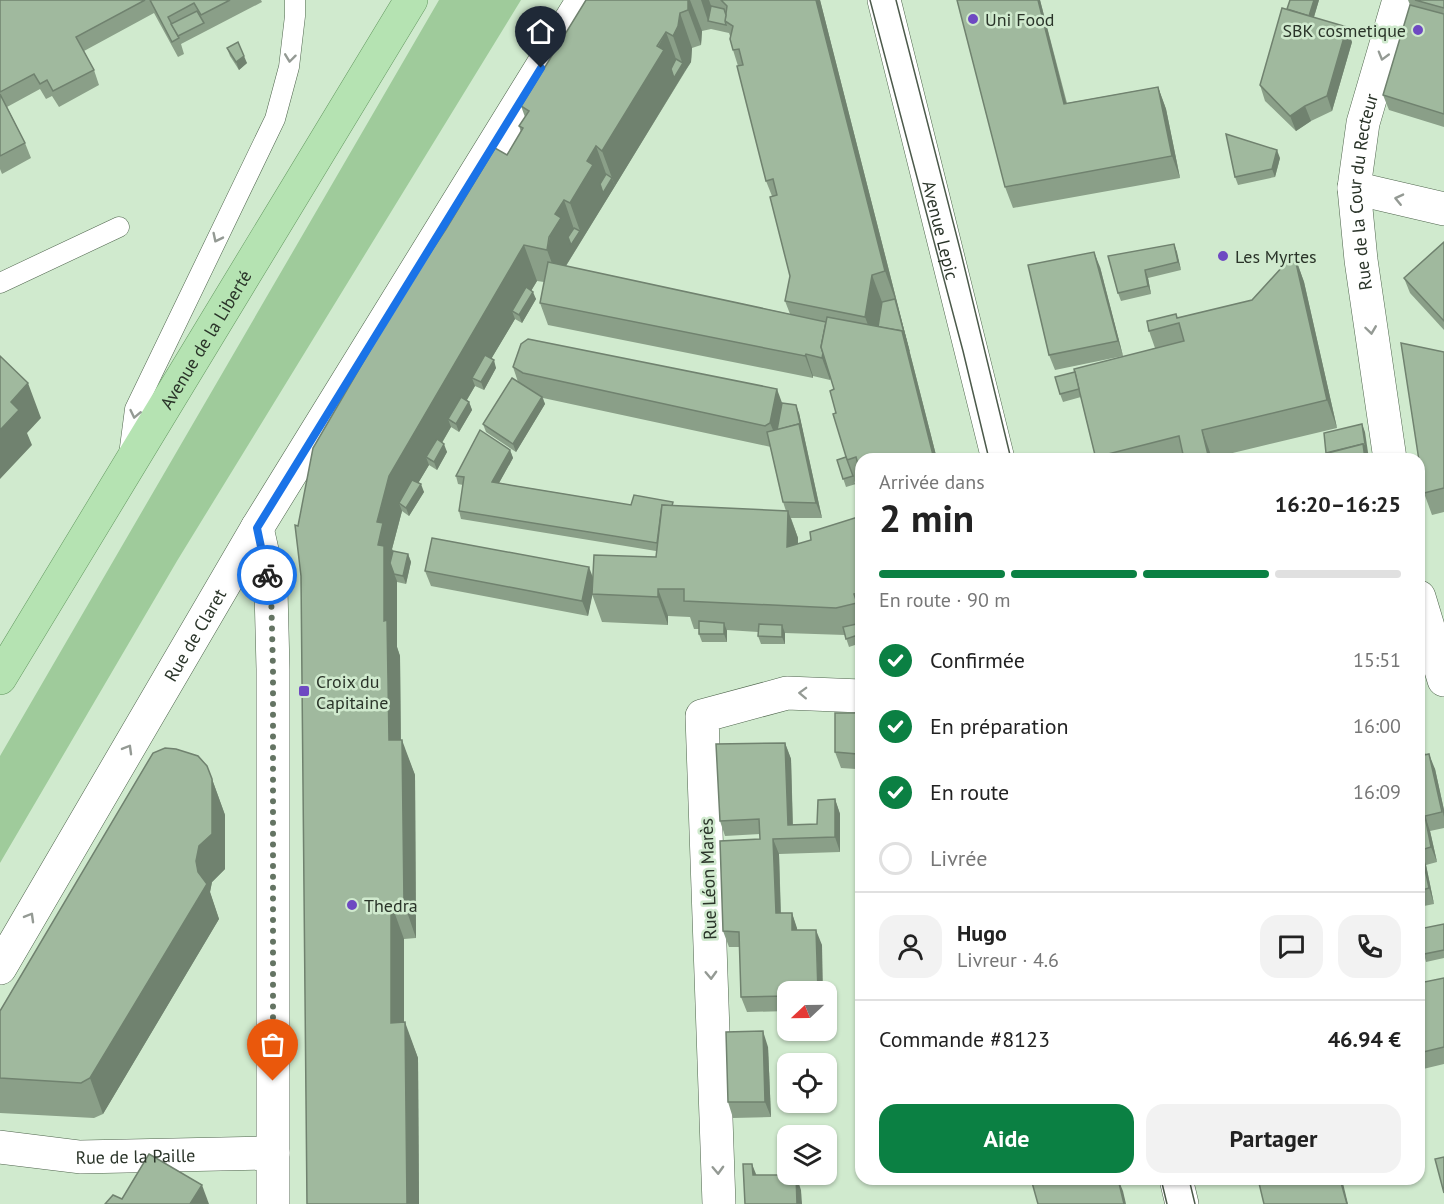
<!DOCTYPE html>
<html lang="fr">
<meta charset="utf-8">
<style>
body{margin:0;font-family:"PT Sans",sans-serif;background:#f2f2f2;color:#222;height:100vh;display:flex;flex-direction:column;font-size:22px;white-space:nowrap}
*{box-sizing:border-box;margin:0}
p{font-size:20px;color:#767676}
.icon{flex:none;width:33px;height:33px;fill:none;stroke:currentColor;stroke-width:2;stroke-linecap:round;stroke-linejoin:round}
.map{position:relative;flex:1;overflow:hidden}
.details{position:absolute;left:855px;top:453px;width:570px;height:732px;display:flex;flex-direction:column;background:#fff;border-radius:18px;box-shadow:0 2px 4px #0004}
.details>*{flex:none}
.needle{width:39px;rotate:248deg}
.buttons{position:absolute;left:777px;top:981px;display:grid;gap:12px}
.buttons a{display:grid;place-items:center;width:60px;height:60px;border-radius:12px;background:#fff;box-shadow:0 2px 4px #0004;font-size:30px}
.pin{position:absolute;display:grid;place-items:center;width:51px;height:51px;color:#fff;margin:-62px -26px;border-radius:50% 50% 50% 0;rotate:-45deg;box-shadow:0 0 6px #0007}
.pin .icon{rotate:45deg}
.courier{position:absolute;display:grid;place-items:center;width:60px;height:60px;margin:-30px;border:4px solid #1a73e8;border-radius:50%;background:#fff;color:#222;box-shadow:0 2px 8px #0007}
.overview em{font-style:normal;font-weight:700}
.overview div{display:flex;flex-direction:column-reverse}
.overview{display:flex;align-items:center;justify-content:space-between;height:102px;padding:0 24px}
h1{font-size:39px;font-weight:700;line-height:45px}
.bar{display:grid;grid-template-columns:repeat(4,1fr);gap:9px 6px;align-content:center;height:72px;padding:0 24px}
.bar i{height:8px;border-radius:4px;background:#e0e0e0}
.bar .current{background:#0b8043}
.bar p{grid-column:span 4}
.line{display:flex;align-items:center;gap:15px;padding:0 24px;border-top:2px solid #e0e0e0}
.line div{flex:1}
.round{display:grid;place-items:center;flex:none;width:63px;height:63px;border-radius:18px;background:#f2f2f2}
ol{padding:0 24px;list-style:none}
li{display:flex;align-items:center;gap:18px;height:66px}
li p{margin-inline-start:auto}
li .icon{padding:6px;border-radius:50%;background:#0b8043;color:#fff;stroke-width:4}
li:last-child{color:#767676}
li i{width:33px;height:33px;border:3px solid #e0e0e0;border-radius:50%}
.action{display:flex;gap:12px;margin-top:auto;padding:12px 24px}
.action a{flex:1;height:69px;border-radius:18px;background:#0b8043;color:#fff;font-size:24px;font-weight:700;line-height:69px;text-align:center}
.action a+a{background:#f2f2f2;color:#222}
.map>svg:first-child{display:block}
</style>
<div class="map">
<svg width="1444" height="1204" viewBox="0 0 1444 1204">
<rect width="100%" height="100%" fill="#d0eace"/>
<!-- green -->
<path fill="#9fcb9b" d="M439,0H521L177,561L0,863V756Z"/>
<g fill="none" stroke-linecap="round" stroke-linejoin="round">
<defs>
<g id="lane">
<path d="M0,283L119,227"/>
<path d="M129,455L135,409L275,119L289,67L295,16V0"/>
</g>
<g id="street">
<path id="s1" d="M884,0L998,459"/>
<path d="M1354,188L1444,209"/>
<path id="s2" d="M1390,459L1361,260L1354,188L1363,123L1399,0"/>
<path d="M257,528L271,590L273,669V1204"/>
<path d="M1419,597L1444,680"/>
<path id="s3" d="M0,968L257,528L583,0"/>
<path id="s4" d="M0,1147L80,1157L273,1153"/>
<path d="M1176,1179L1182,1204"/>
<path d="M719,1204L702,716L787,693L861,696"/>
</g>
<g id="primary">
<path id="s5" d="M0,678L411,0"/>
</g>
</defs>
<!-- lane casing -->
<use href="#lane" stroke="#4e644c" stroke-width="21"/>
<!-- street casing -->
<use href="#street" stroke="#4e644c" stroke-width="34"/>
<!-- primary casing -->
<use href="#primary" stroke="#649961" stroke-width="34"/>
<!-- lane -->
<use href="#lane" stroke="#fff" stroke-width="20"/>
<!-- street -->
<use href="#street" stroke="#fff" stroke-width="33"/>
<!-- primary -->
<use href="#primary" stroke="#b5e3b2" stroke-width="33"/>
<!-- tram -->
<g stroke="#4c5a4b" stroke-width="1.5">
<path d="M870,0L963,351L989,459"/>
<path d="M896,0L961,253L1011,459"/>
<path d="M1161,1179L1167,1204"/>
<path d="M1189,1179L1195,1204"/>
</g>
</g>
<!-- wall -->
<g fill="#8a9f88" fill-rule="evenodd">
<path d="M0,0H261L262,2L181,44L184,54L178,57L154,13L84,51L94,70L99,85L59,107L52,96L46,99L40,89L7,107L25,143L31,158L2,174L0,169Z"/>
<path d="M586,0H820L937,459H861V486L857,488L854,481L856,484L846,487L837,460L846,457L836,413L834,389L831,377L830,380L813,376V378L548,325L540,303L544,282L537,281L531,291L536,299L522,323L515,319L491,359L496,368L484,390L475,386L467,400L469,402L472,410L459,432L451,427L442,443L447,452L437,470L429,465L418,483L424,492L409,516L402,511L392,549L393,551L408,554L411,562L406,584L397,582V647L400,656L401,740L415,775L416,938L404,939V1022L418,1058L419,1204H307L301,576L298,526L521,132L519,126L525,117L521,106ZM711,29L729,33L730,36L733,50L738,66L766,181L772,196L790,276L785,301L790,314L566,266L691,62L692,48L701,45L702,31Z"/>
<path d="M1040,0L1067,103L1158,87L1166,109L1180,178L1013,208L1005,187Z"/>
<path d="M1319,0L1314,17L1352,42L1332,111L1311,121L1296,131L1265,101L1260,85L1287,9Z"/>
<path d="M1408,0H1444V127L1389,110L1383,95L1410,5Z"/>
<path d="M227,48L247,63L239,70L230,56Z"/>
<path d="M1280,158L1275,177L1238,185L1235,177Z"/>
<path d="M1444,242V330L1410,293L1404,278Z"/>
<path d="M1174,244L1181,270L1148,278L1151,294L1121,301L1118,293Z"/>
<path d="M1294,254L1304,282L1337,428L1212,458V459H1079L1095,455L1081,397L1063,402L1060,394L1075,372L1155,348L1149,331L1177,318L1252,300Z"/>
<path d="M1100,267L1123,356L1055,370L1049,355Z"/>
<path d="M1444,352V512L1432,515L1424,493Z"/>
<path d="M513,367L782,403L799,413L822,518H791L798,538V544L811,540L861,516V643L849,647L845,635L785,633V644H761L758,636V632L727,630V642H702L699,634V629H694L690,617L668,616V625L602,622L592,594L588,616L431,586L425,571L593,578L656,557V551L461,519L459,511L463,485L458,484L456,476L510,450L513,458L499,483L631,505L786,511L783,502L771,447L543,398L545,404L516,452L486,432L483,424L518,382Z"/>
<path d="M861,713V816L856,801V769L841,768L835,752Z"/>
<path d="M785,743L791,759L793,825L817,824L835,799L840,814V852L779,854L781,913H792L797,930L822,945L788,992V1011L747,1012L741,997L740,947H729L723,931L760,839V834L725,836L720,821Z"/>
<path d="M1419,748L1425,755L1435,769L1444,810V828L1430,831L1437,862L1426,865L1434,904L1419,907Z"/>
<path d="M212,779L225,815V869L212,882L210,892L219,919L103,1114L94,1118L0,1113V1011Z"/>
<path d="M1444,924V958L1426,962L1424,954Z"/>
<path d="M1444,978V1064L1419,1070V983Z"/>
<path d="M768,1047L771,1117L733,1118L728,1102Z"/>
</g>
<!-- shaded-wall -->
<g fill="#70826f">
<path d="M688,0H690L702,31L701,45L688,10Z"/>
<path d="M701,0H709L714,14L708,21Z"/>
<path d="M816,0H820L937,459H934L902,331L895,299L885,271Z"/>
<path d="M1038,0H1040L1072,126L1064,104Z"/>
<path d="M1314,0H1319L1310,30L1307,22Z"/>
<path d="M680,13L692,48L691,62L685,71L673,36Z"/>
<path d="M1347,27L1352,42L1332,111L1327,96Z"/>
<path d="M666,32L679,67L683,63L685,71L615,186L602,151Z"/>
<path d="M244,56L247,63L239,70L236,62Z"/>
<path d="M1158,87L1166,109L1180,178L1172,156Z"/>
<path d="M1305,106L1311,121L1296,131L1290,116Z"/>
<path d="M596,146L609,182L612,178L615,186L562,272L560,285L547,250L555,214L564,200L576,235L580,231L570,203L587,161Z"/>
<path d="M1277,150L1280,158L1275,177L1272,169Z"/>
<path d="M1174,244L1177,252L1181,270L1178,262Z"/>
<path d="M524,245L537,281L517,314L512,311L515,319L478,381L472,378L475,386L453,423L448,419L451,427L431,461L426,457L429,465L404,507L399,503L402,511L392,549L396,559L393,571L397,581V647L400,656L401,775L389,740L384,621L378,545L377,522L389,476Z"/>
<path d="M1094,252L1100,267L1123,356L1118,341Z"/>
<path d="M1294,254L1304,282L1337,428L1327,400Z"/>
<path d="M1145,270L1148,278L1151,294L1148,286Z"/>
<path d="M872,275L885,310L875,344L865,317Z"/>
<path d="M533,292L536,299L522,323L519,315Z"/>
<path d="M829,323L837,345L830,380L822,358Z"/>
<path d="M806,354L813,376V378L805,356Z"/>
<path d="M494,360L496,368L484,390L481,382Z"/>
<path d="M28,383L41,418L27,433L32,445L0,479V430L11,402Z"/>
<path d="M777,389L785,411L776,437L770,423Z"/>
<path d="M542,397L545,404L516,452L513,444Z"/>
<path d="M469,402L472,410L459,432L456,424Z"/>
<path d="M796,405L799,413L822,518L816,503L799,424Z"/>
<path d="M1362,424L1365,432L1369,459H1365L1363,444Z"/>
<path d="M1202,430L1212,458V459H1209Z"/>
<path d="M444,444L447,452L437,470L434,462Z"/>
<path d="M510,450L513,458L495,490L492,482Z"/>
<path d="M421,484L424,492L409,516L406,508Z"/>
<path d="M788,511L798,538L797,574L787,547Z"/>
<path d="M408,554L411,562L406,584L403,576Z"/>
<path d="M589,567L595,583L588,616L582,601Z"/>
<path d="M658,589L668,616V625L658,597Z"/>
<path d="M724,623L727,631V642L724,634Z"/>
<path d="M782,625L785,633V644L782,637Z"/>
<path d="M402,740L415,775L416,938L404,903Z"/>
<path d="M785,743L791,759L793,840L788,825Z"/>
<path d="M1429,754L1435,769L1444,810V817Z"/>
<path d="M212,779L225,815V869L212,882L210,892L219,919L103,1114L90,1078L198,872L196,861Z"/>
<path d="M835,799L840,814V852L835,837Z"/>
<path d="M1425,816L1430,831L1437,862L1431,847Z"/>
<path d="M773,839L779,854L781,929L776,913Z"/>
<path d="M1421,850L1426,865L1434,904L1429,888Z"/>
<path d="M391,903L404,939V1058L391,1023Z"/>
<path d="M792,913L797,928L798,946L792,930Z"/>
<path d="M816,930L822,945L823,992H818Z"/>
<path d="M405,1022L418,1058L419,1204H407Z"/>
<path d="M763,1031L768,1047L771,1117L765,1102Z"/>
<path d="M752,1164L758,1179L753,1175Z"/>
<path d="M796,1175L801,1190L802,1204H797Z"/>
<path d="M1118,1179L1123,1191L1126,1204H1124Z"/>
<path d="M1340,1179H1342L1348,1204H1347Z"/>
<path d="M202,1185L209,1204H190Z"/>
</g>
<!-- building -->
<g fill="#a0b99e" stroke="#70826f" stroke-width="1.5">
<path d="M0,0H145L76,37L94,70L53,91L47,80L40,84L34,74L0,92Z"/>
<path d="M150,0H230L201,15L194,3L168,17L179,38L172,42Z"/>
<path d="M586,0H688V10L680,13L678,26L673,36L666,32L657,46L664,50L602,151L596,146L587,161L593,165L570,203L564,200L555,214L561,218L549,237L547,250L524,245L389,476L377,522L383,523L378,545L384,546V621L387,620L389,740H402L404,903H391V1023L405,1022L407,1204H307L301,576L295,525L298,526L313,448L401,297L446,229L495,148L507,155L523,128L519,126L529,111L521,106Z"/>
<path d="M721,0H816L885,271L872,275L865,317L785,301L790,276L770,197L777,195L773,179L766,181L737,66L743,65L739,49L733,50L730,39L733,26L725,21L727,6Z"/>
<path d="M957,0H1038L1064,104L1158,87L1172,156L1005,187Z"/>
<path d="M1290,0H1314L1309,16L1287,9Z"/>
<path d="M1415,0H1444V8Z"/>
<path d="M1410,5L1444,14V114L1383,95Z"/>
<path d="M711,6L724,9L726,15L725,21L726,25L708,21Z"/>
<path d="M1282,8L1347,27L1327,96L1305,106L1290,116L1260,85Z"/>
<path d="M197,11L204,23L178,36L171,24Z"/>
<path d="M238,42L244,56L236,62L227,48Z"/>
<path d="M676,59L683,63L674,78L671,69Z"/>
<path d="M0,94L25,143L0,156Z"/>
<path d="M1226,134L1277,150L1272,169L1235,177Z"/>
<path d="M606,174L612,178L603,193L600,184Z"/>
<path d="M574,228L580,231L571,245L568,237Z"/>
<path d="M1444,242V321L1404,278Z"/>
<path d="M1174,244L1178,262L1145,270L1148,286L1118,293L1108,256Z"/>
<path d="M1094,252L1118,341L1049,355L1028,265Z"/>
<path d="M1294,254L1327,400L1202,430L1209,459H1184L1179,436L1104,455L1105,459H1079L1095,455L1074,369L1184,341L1179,323L1149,331L1147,321L1176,314L1177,318L1252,300Z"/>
<path d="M548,262L826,322L821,347L823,353L822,358L806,354L805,356L540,303Z"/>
<path d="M526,287L533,292L519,315L512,311Z"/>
<path d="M895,299L909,351L902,331L878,327L882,302Z"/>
<path d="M827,317L902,331L934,459H861V475L856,457L847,460L833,414L836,413L830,391L834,389L821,347Z"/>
<path d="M528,339L777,389L770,423L765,426L523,373L513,367L521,344Z"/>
<path d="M1401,343L1444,352V488L1424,493Z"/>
<path d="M485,355L494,360L481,382L472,378Z"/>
<path d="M0,356L28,383L11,402L19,410L0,430Z"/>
<path d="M1075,372L1079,389L1060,394L1055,377Z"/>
<path d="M512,378L542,397L513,444L483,424Z"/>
<path d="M461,397L469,402L456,424L448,419Z"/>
<path d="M782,403L796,405L802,432L799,424L777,430Z"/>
<path d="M799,424L816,503L783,502L767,432Z"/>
<path d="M1362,424L1366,451L1363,444L1326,453L1324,433Z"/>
<path d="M480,430L510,450L492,482L631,505L634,495L673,502L672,506L662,505L657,543L459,511L464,477L456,476Z"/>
<path d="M437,439L444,444L434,462L426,457Z"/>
<path d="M1363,444L1365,459H1325L1324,454Z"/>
<path d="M846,457L853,476L843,479L837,460Z"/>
<path d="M412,480L421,484L406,508L399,503Z"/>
<path d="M662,505L788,511L787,547L811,540L810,532L861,516V592L854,594L857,603L836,608L684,601V589H658V597L592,594L594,555L656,557Z"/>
<path d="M432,538L589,567L582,601L425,571Z"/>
<path d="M393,551L408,554L403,576L394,574L390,563Z"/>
<path d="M699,621L724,623V634H699Z"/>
<path d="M861,623V634L846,639L843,627Z"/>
<path d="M759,624L782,625V637L758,636Z"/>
<path d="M835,713H861V801H856L857,754L835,752Z"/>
<path d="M785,743L788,825L817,824L818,800L835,799V837L773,839L776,913H792V930H816L818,992H788V996L741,997L739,932L723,931L720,841L760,839L759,819L720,821L716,744Z"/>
<path d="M1422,747L1425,755L1419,756V748Z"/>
<path d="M165,748L176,749L198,756L207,766L212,779V834L199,846L196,861L198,872L207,884L90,1078L81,1083L0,1078V1011L153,753Z"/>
<path d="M1429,754L1442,812L1425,816L1431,847L1421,850L1429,888L1419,891V756Z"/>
<path d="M1444,924V950L1424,954L1419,929Z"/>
<path d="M1444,978V1047L1419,1053V983Z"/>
<path d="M763,1031L765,1102H728L726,1032Z"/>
<path d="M149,1154L202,1185L190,1204H105L113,1195L122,1199Z"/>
<path d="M1444,1157V1193L1435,1159Z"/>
<path d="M743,1164H752L753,1175H796L797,1204H745Z"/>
<path d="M1031,1179H1118L1124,1204H1038Z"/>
<path d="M1258,1179H1340L1347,1204H1264Z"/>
</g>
<!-- one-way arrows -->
<defs><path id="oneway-chevron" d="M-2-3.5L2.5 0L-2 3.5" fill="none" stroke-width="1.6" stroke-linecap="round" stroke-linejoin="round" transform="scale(1.5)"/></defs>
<g stroke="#949a94">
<use href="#oneway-chevron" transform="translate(1383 56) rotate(106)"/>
<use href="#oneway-chevron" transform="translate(290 58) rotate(97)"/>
<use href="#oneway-chevron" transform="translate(1399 199) rotate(-167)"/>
<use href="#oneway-chevron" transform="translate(217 238) rotate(116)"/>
<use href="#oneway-chevron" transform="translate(1371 330) rotate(82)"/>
<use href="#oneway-chevron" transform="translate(135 414) rotate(102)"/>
<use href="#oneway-chevron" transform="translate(803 693) rotate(-178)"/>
<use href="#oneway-chevron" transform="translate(128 749) rotate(-60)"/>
<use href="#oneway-chevron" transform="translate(30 917) rotate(-60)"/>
<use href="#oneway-chevron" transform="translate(711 975) rotate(88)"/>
<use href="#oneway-chevron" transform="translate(718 1170) rotate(88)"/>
</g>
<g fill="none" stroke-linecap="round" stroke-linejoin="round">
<!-- done -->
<path stroke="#647463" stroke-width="6" stroke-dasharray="0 10.8" d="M267,575L271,590L273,669V1081"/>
<!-- route -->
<path stroke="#1a73e8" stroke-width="8" d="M267,575L257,528L541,68"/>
</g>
<!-- markers -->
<g fill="#6e49c2" stroke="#d0eace" stroke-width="2">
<circle cx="973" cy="19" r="6"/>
<circle cx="1418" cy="30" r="6"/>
<circle cx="1223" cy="256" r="6"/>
<rect x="298" y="685" width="12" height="12" rx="3"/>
<circle cx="352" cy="905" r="6"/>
</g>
<g text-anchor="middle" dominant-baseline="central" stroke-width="5" stroke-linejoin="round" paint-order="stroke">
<!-- poi labels -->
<g font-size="18" fill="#2a3429" stroke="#d0eace" text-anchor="start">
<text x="985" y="19">Uni Food</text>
<text x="1406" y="30" text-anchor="end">SBK cosmetique</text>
<text x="1235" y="256">Les Myrtes</text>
<text x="316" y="681">Croix du<tspan x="316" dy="21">Capitaine</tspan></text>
<text x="364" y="905">Thedra</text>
</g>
<!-- street labels -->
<g font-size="18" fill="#2a3429" stroke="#d0eace">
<text stroke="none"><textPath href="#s2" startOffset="270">Rue de la Cour du Recteur</textPath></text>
<text stroke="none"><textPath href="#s1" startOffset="237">Avenue Lepic</textPath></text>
<text stroke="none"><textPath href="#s5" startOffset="396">Avenue de la Liberté</textPath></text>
<text stroke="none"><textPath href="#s3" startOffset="386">Rue de Claret</textPath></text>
<text transform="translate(708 879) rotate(-92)">Rue Léon Marès</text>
<text stroke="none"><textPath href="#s4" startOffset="136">Rue de la Paille</textPath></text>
</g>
</g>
</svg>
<div class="buttons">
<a><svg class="needle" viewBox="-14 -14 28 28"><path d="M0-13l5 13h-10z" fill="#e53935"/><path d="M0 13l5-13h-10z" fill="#767676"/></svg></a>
<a><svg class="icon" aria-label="locate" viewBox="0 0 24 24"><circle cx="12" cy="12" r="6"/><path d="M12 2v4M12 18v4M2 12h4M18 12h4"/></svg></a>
<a><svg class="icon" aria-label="layers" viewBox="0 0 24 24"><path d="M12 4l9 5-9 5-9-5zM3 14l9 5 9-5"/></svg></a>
</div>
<div class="pin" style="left:273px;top:1081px;background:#ea580c"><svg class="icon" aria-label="bag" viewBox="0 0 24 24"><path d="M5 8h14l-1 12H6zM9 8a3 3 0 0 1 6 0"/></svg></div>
<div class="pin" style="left:541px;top:68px;background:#1f2937"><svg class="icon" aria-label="home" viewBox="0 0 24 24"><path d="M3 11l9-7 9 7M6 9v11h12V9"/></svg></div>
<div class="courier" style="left:267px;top:575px"><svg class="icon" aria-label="bike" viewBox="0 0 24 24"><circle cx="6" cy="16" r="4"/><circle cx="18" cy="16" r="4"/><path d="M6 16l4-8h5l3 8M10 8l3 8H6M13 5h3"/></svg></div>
<section class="details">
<div class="overview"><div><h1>2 min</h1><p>Arrivée dans</p></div><em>16:20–16:25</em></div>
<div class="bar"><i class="current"></i><i class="current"></i><i class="current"></i><i></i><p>En route · 90 m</p></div>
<ol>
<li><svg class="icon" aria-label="check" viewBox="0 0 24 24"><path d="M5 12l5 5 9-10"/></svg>Confirmée<p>15:51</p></li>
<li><svg class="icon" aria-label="check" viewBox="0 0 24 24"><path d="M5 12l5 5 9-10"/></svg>En préparation<p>16:00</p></li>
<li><svg class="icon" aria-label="check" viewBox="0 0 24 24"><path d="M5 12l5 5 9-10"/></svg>En route<p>16:09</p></li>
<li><i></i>Livrée</li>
</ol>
<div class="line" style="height:108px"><a class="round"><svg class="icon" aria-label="person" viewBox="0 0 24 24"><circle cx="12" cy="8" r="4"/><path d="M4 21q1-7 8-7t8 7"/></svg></a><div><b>Hugo</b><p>Livreur · 4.6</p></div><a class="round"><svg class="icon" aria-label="chat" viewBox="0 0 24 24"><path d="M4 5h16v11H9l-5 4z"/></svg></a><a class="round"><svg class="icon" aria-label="phone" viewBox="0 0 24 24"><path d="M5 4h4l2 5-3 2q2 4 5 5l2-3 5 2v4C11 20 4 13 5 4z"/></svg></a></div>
<div class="line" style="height:78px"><div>Commande #8123</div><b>46.94 €</b></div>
<div class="action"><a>Aide</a><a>Partager</a></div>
</section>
</div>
